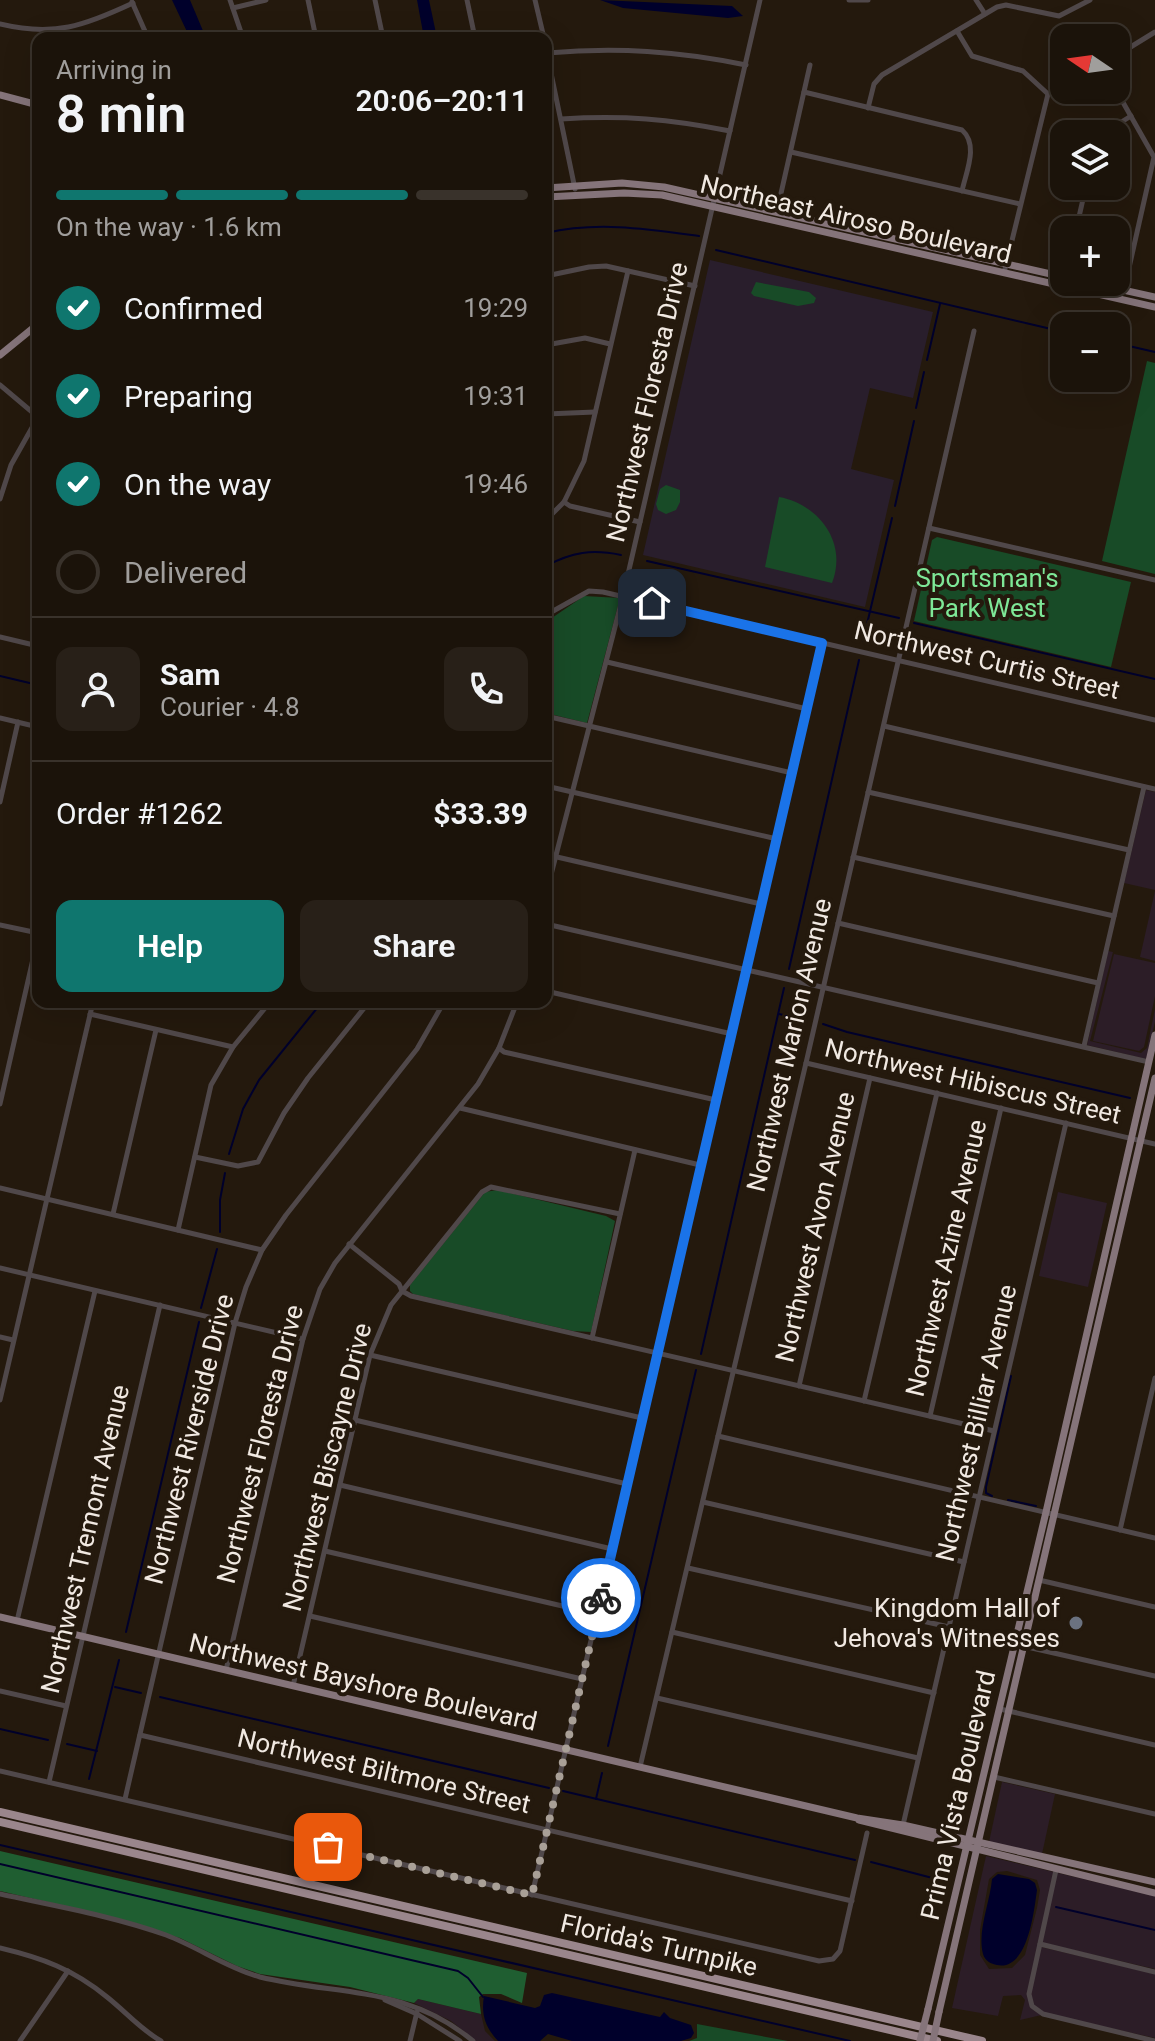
<!DOCTYPE html>
<meta charset="utf-8">
<style>
body{margin:0;font-family:Roboto,sans-serif;background:#282018;color:#f1f3f6;height:100vh;display:flex;flex-direction:column;font-size:30px;white-space:nowrap}
*{box-sizing:border-box;margin:0}
p{font-size:26px;color:#a09e9c}
.icon{flex:none;width:44px;height:44px;fill:none;stroke:currentColor;stroke-width:2;stroke-linecap:round;stroke-linejoin:round}
.map{position:relative;flex:1;overflow:hidden}
.sheet{position:absolute;left:32px;top:32px;width:520px;height:976px;display:flex;flex-direction:column;background:#1b130a;border-radius:16px;box-shadow:0 8px 32px #0002,0 0 0 2px #39322b}
.sheet>*{flex:none}
.needle{width:52px;rotate:283deg}
.fabs{position:absolute;left:1050px;top:24px;display:grid;gap:16px}
.fabs a{display:grid;place-items:center;width:80px;height:80px;border-radius:16px;background:#1b130a;box-shadow:0 8px 32px #0002,0 0 0 2px #39322b;font-size:40px}
.pin{position:absolute;display:grid;place-items:center;width:68px;height:68px;color:#fff;margin:-34px;border-radius:16px;box-shadow:0 4px 12px #0006}
.courier{position:absolute;display:grid;place-items:center;width:80px;height:80px;margin:-40px;border:6px solid #1a73e8;border-radius:50%;background:#fff;color:#222;box-shadow:0 2px 10px #0007}
.overview em{font-style:normal;font-weight:600}
.overview div{display:flex;flex-direction:column-reverse}
.overview{display:flex;align-items:center;justify-content:space-between;height:136px;padding:0 24px}
h1{font-size:52px;font-weight:600;line-height:60px}
.bar{display:grid;grid-template-columns:repeat(4,1fr);gap:12px 8px;align-content:center;height:96px;padding:0 24px}
.bar i{height:10px;border-radius:6px;background:#39322b}
.bar .current{background:#0f766e}
.bar p{grid-column:span 4}
.line{display:flex;align-items:center;gap:20px;padding:0 24px;border-top:2px solid #39322b}
.line div{flex:1}
.round{display:grid;place-items:center;flex:none;width:84px;height:84px;border-radius:16px;background:#282018}
ol{padding:0 24px;list-style:none}
li{display:flex;align-items:center;gap:24px;height:88px}
li p{margin-inline-start:auto}
li .icon{padding:8px;border-radius:50%;background:#0f766e;color:#fff;stroke-width:4}
li:last-child{color:#a09e9c}
li i{width:44px;height:44px;border:4px solid #39322b;border-radius:50%}
.primary-button{display:flex;gap:16px;margin-top:auto;padding:16px 24px}
.primary-button a{flex:1;height:92px;border-radius:16px;background:#0f766e;color:#fff;font-size:32px;font-weight:600;line-height:92px;text-align:center}
.primary-button a+a{background:#282018;color:#f1f3f6}
.map>svg:first-child{display:block}
</style>
<div class="map">
<svg width="1155" height="2041" viewBox="0 0 1155 2041">
<rect width="100%" height="100%" fill="#24190d"/>
<!-- commercial -->
<g fill="#2c1d27" fill-rule="evenodd">
<path d="M1146,790L1155,792V890L1124,883Z"/>
<path d="M1155,891V961L1140,957Z"/>
<path d="M1108,951L1113,952L1090,1041L1141,1053L1147,1048L1155,1009V1022L1146,1059L1087,1045Z"/>
<path d="M1114,954L1155,963V996L1144,1047L1139,1051L1093,1041Z"/>
<path d="M1058,1192L1107,1203L1088,1287L1039,1276Z"/>
<path d="M1002,1782L1055,1794L1042,1854L989,1842Z"/>
<path d="M986,1856L1155,1896V1969L1038,1942L1037,1946L1155,1974V2038L1046,2014L1020,2020L1025,2000L1021,1995L1003,1996L998,2016L952,2008ZM1007,1871L1037,1880L1040,1890L1037,1908L1025,1955L1012,1968L989,1969L980,1955V1930L989,1879L997,1872Z"/>
<path d="M418,1999L481,2014L485,2031L495,2041H476L451,2021L414,2003Z"/>
</g>
<!-- education -->
<path fill="#291e2c" d="M710,260L933,312L913,398L870,388L851,469L894,480L865,607L643,555Z"/>
<!-- green -->
<g fill="#184b27">
<path d="M756,282L809,292L816,298L814,303L798,306L754,296L751,293Z"/>
<path d="M1147,361L1155,363V574L1102,561Z"/>
<path d="M666,485L680,490V502L676,510L666,514L658,510L656,504L660,489Z"/>
<path d="M779,497C818,504 848,542 832,583L765,567Z"/>
<path d="M937,537L1131,582L1111,667L914,621L932,540Z"/>
<path d="M584,596L620,598L587,723L546,713V622Z"/>
<path d="M497,1190L606,1216L615,1221L591,1332L573,1331L413,1294L410,1291V1285L485,1192Z"/>
<path d="M697,2024L788,2041H689L697,2038Z"/>
</g>
<!-- forest -->
<path fill="#1f5e31" d="M0,1851L527,1973L522,2003L501,1994H483L479,1997L481,2014L418,1999L414,2003L350,1987L260,1974L237,1966L180,1938L69,1907L0,1891Z"/>
<!-- water -->
<g fill="#00002b">
<path d="M172,0H190L206,38H190Z"/>
<path d="M417,0H429L437,38H424Z"/>
<path d="M600,0L732,6L743,16L728,18L623,8Z"/>
<path d="M998,1874L1029,1879L1035,1883L1037,1890C1034,1911 1028,1971 997,1965C991,1964 985,1961 983,1954C977,1931 990,1903 992,1879Z"/>
<path d="M552,1993L660,2017L664,2012L670,2018L691,2025L694,2033L691,2038L681,2041H572L548,2034L540,2041H498C485,2027 481,2014 484,1996L535,2008L540,2006L544,1995Z"/>
</g>
<g fill="none" stroke-linecap="round" stroke-linejoin="round">
<!-- stream -->
<g stroke="#00002b" stroke-width="2">
<path d="M546,233C597,221 648,229 699,236"/>
<path d="M716,250L1064,332"/>
<path d="M1116,343L1155,352"/>
<path d="M927,360L940,304"/>
<path d="M916,408L924,372"/>
<path d="M895,506L914,421"/>
<path d="M647,561L899,618"/>
<path d="M546,566C572,552 592,549 621,555"/>
<path d="M914,623L1155,679"/>
<path d="M863,641L892,518"/>
<path d="M0,676L38,685"/>
<path d="M789,969L859,660"/>
<path d="M779,1014L805,1020"/>
<path d="M823,1024L847,1032L1130,1098"/>
<path d="M229,1154L243,1109L259,1080L322,1002"/>
<path d="M220,1232V1200L225,1173"/>
<path d="M201,1308L217,1249"/>
<path d="M701,1354L784,988"/>
<path d="M992,1496L986,1493V1487L1011,1376"/>
<path d="M1008,1500L1036,1506"/>
<path d="M126,1632L199,1322"/>
<path d="M115,1687L141,1693"/>
<path d="M160,1697L549,1788"/>
<path d="M0,1729L48,1740"/>
<path d="M67,1744L97,1751"/>
<path d="M608,1746L696,1370"/>
<path d="M89,1779L119,1660"/>
<path d="M563,1791L855,1860"/>
<path d="M596,1799L602,1773"/>
<path d="M0,1845L850,2041"/>
<path d="M871,1862L944,1881"/>
<path d="M0,1864L458,1971L468,1978L483,1997"/>
<path d="M1056,1907L1155,1930"/>
</g>
<!-- minor -->
<g stroke="#50484a" stroke-width="5">
<path d="M230,0L243,38"/>
<path d="M308,0L316,38"/>
<path d="M375,0L383,38"/>
<path d="M467,0L475,38"/>
<path d="M535,0L544,38"/>
<path d="M849,0H868"/>
<path d="M976,0L985,14"/>
<path d="M132,2L148,38"/>
<path d="M233,8L266,0"/>
<path d="M0,24C54,37 84,26 133,3"/>
<path d="M957,31L972,56L1023,71L1048,94"/>
<path d="M546,49L575,189"/>
<path d="M547,53C617,47 678,51 746,65"/>
<path d="M1116,56L1155,32"/>
<path d="M1116,90L1154,157L1124,290"/>
<path d="M804,92L962,130C979,145 966,172 962,191"/>
<path d="M868,108L874,84L882,75L997,7L1006,5L1059,16L1090,0"/>
<path d="M561,119C624,115 669,119 730,131"/>
<path d="M1102,134L1131,116"/>
<path d="M791,152L1020,204"/>
<path d="M777,211L810,65"/>
<path d="M1076,230L1086,186"/>
<path d="M1004,273L1048,94L1064,85"/>
<path d="M546,276L589,267L606,266L695,286"/>
<path d="M546,345L585,338L610,344"/>
<path d="M0,385L38,417"/>
<path d="M546,414L595,412"/>
<path d="M0,499L11,465L38,417"/>
<path d="M564,502L570,506L640,522"/>
<path d="M546,520L564,502L584,461L628,271"/>
<path d="M929,528L1155,580"/>
<path d="M546,615L589,591L603,592L1155,720"/>
<path d="M0,637L38,646"/>
<path d="M607,662L807,709"/>
<path d="M546,716L792,773"/>
<path d="M0,718L38,727"/>
<path d="M884,726L1155,789"/>
<path d="M546,786L777,839"/>
<path d="M868,792L1129,850"/>
<path d="M0,802L18,722"/>
<path d="M557,857L761,904"/>
<path d="M853,857L1114,916"/>
<path d="M546,894L623,596L760,0"/>
<path d="M838,923L1098,983"/>
<path d="M546,924L1149,1062"/>
<path d="M0,925L38,933"/>
<path d="M546,991L732,1034"/>
<path d="M90,1014L233,1047"/>
<path d="M1084,1046L1144,787"/>
<path d="M499,1048L504,1052L716,1100"/>
<path d="M806,1063L1155,1144"/>
<path d="M0,1104L38,937"/>
<path d="M460,1108L700,1165"/>
<path d="M195,1157L238,1166L258,1162L284,1113L308,1078L369,1002"/>
<path d="M0,1188L262,1250"/>
<path d="M113,1214L156,1030"/>
<path d="M178,1230L211,1085L233,1047L270,1002"/>
<path d="M349,1244L399,1284L402,1291L411,1296L994,1431"/>
<path d="M0,1268L303,1339"/>
<path d="M0,1337L13,1340"/>
<path d="M592,1338L635,1150"/>
<path d="M370,1355L642,1418"/>
<path d="M799,1386L870,1078"/>
<path d="M0,1400L93,1002"/>
<path d="M864,1401L937,1093"/>
<path d="M930,1416L1001,1108"/>
<path d="M355,1420L627,1484"/>
<path d="M718,1436L1155,1538"/>
<path d="M340,1485L612,1549"/>
<path d="M703,1502L964,1562"/>
<path d="M1120,1530L1155,1378"/>
<path d="M325,1551L597,1614"/>
<path d="M688,1568L949,1627"/>
<path d="M1039,1580L1155,1607"/>
<path d="M310,1616L582,1679"/>
<path d="M17,1621L95,1291"/>
<path d="M672,1632L934,1693"/>
<path d="M1023,1646L1155,1676"/>
<path d="M226,1670L303,1339L320,1289L335,1263L478,1084L499,1048L517,1002"/>
<path d="M293,1686L370,1355L391,1305L482,1192L491,1187L620,1214"/>
<path d="M0,1691L66,1706"/>
<path d="M657,1698L918,1758"/>
<path d="M1000,1709L1155,1745"/>
<path d="M140,1735L852,1901"/>
<path d="M640,1767L806,1063L974,331"/>
<path d="M0,1771L819,1961L833,1959L840,1951L867,1833"/>
<path d="M994,1777L1155,1814"/>
<path d="M49,1782L160,1305"/>
<path d="M125,1799L235,1323L246,1287L262,1250L286,1215L417,1049L444,1002"/>
<path d="M903,1825L1066,1123"/>
<path d="M1056,1870L1029,1994L1032,2006L1043,2014L1155,2041"/>
<path d="M0,1894C55,1906 113,1916 166,1935C198,1947 227,1968 260,1977C338,1996 406,1985 473,2041"/>
<path d="M532,1895L822,643"/>
<path d="M1040,1944L1155,1972"/>
<path d="M0,1948C42,1958 73,1969 107,1997C126,2012 140,2029 161,2041"/>
<path d="M385,2000L417,2014L460,2041"/>
<path d="M20,2041L68,1971"/>
<path d="M410,2041L417,2012"/>
</g>
<!-- major -->
<g stroke="#85747a" stroke-width="7">
<path d="M0,95L38,105"/>
<path d="M546,188L622,183L664,187L1064,277"/>
<path d="M546,197L624,193L662,195L1155,307"/>
<path d="M1087,282L1155,297"/>
<path d="M0,355L38,324"/>
<path d="M0,1617L857,1818L903,1825L1155,1882"/>
<path d="M859,1820L1155,1893"/>
<path d="M928,2009L1046,1512L1155,1035"/>
<path d="M939,2012L1155,1078"/>
</g>
<!-- highway -->
<g stroke="#9a868c" stroke-width="8">
<path d="M0,1812L982,2041"/>
<path d="M0,1822L937,2041"/>
</g>
<!-- major-bridge -->
<g stroke="#85747a" stroke-width="7">
<path d="M920,2041L928,2009"/>
<path d="M933,2041L939,2012"/>
</g>
</g>
<g fill="none" stroke-linecap="round" stroke-linejoin="round">
<!-- done -->
<path stroke="#a9a097" stroke-width="8" stroke-dasharray="0 14.4" d="M328,1847L532,1895L601,1598"/>
<!-- route -->
<path stroke="#1a73e8" stroke-width="10" d="M601,1598L822,643L652,603"/>
</g>
<!-- markers -->
<circle fill="#6b7280" stroke="#24190d" stroke-width="3" cx="1076" cy="1623" r="8"/>
<g text-anchor="middle" dominant-baseline="central" stroke-width="8" stroke-linejoin="round" paint-order="stroke">
<!-- street labels -->
<g font-size="26" fill="#f1e9e2" stroke="#24190d">
<text transform="translate(856 219) rotate(13)">Northeast Airoso Boulevard</text>
<text transform="translate(647 402) rotate(-77)">Northwest Floresta Drive</text>
<text transform="translate(987 660) rotate(13)">Northwest Curtis Street</text>
<text transform="translate(789 1045) rotate(-77)">Northwest Marion Avenue</text>
<text transform="translate(973 1081) rotate(13)">Northwest Hibiscus Street</text>
<text transform="translate(815 1227) rotate(-77)">Northwest Avon Avenue</text>
<text transform="translate(946 1258) rotate(-77)">Northwest Azine Avenue</text>
<text transform="translate(976 1423) rotate(-77)">Northwest Billiar Avenue</text>
<text transform="translate(189 1439) rotate(-76)">Northwest Riverside Drive</text>
<text transform="translate(260 1444) rotate(-76)">Northwest Floresta Drive</text>
<text transform="translate(327 1467) rotate(-76)">Northwest Biscayne Drive</text>
<text transform="translate(85 1539) rotate(-77)">Northwest Tremont Avenue</text>
<text transform="translate(363 1682) rotate(13)">Northwest Bayshore Boulevard</text>
<text transform="translate(384 1771) rotate(13)">Northwest Biltmore Street</text>
<text transform="translate(958 1795) rotate(-77)">Prima Vista Boulevard</text>
<text transform="translate(659 1945) rotate(13)">Florida's Turnpike</text>
</g>
<!-- park labels -->
<g font-size="26" fill="#7ee797" stroke="#24190d">
<text x="987" y="578">Sportsman's<tspan x="987" dy="30">Park West</tspan></text>
</g>
<!-- poi labels -->
<g font-size="26" fill="#f1e9e2" stroke="#24190d" text-anchor="end">
<text x="1060" y="1608">Kingdom Hall of<tspan x="1060" dy="30">Jehova's Witnesses</tspan></text>
</g>
</g>
</svg>
<div class="fabs">
<a><svg class="needle" viewBox="-14 -14 28 28"><path d="M0-13l5 13h-10z" fill="#e53935"/><path d="M0 13l5-13h-10z" fill="#a09e9c"/></svg></a>
<a><svg class="icon" aria-label="layers" viewBox="0 0 24 24"><path d="M12 4l9 5-9 5-9-5zM3 14l9 5 9-5"/></svg></a>
<a>+</a>
<a>−</a>
</div>
<div class="pin" style="left:328px;top:1847px;background:#ea580c"><svg class="icon" aria-label="bag" viewBox="0 0 24 24"><path d="M5 8h14l-1 12H6zM9 8a3 3 0 0 1 6 0"/></svg></div>
<div class="pin" style="left:652px;top:603px;background:#1f2937"><svg class="icon" aria-label="home" viewBox="0 0 24 24"><path d="M3 11l9-7 9 7M6 9v11h12V9"/></svg></div>
<div class="courier" style="left:601px;top:1598px"><svg class="icon" aria-label="bike" viewBox="0 0 24 24"><circle cx="6" cy="16" r="4"/><circle cx="18" cy="16" r="4"/><path d="M6 16l4-8h5l3 8M10 8l3 8H6M13 5h3"/></svg></div>
<section class="sheet">
<div class="overview"><div><h1>8 min</h1><p>Arriving in</p></div><em>20:06–20:11</em></div>
<div class="bar"><i class="current"></i><i class="current"></i><i class="current"></i><i></i><p>On the way · 1.6 km</p></div>
<ol>
<li><svg class="icon" aria-label="check" viewBox="0 0 24 24"><path d="M5 12l5 5 9-10"/></svg>Confirmed<p>19:29</p></li>
<li><svg class="icon" aria-label="check" viewBox="0 0 24 24"><path d="M5 12l5 5 9-10"/></svg>Preparing<p>19:31</p></li>
<li><svg class="icon" aria-label="check" viewBox="0 0 24 24"><path d="M5 12l5 5 9-10"/></svg>On the way<p>19:46</p></li>
<li><i></i>Delivered</li>
</ol>
<div class="line" style="height:144px"><a class="round"><svg class="icon" aria-label="person" viewBox="0 0 24 24"><circle cx="12" cy="8" r="4"/><path d="M4 21q1-7 8-7t8 7"/></svg></a><div><b>Sam</b><p>Courier · 4.8</p></div><a class="round"><svg class="icon" aria-label="phone" viewBox="0 0 24 24"><path d="M5 4h4l2 5-3 2q2 4 5 5l2-3 5 2v4C11 20 4 13 5 4z"/></svg></a></div>
<div class="line" style="height:104px"><div>Order #1262</div><b>$33.39</b></div>
<div class="primary-button"><a>Help</a><a>Share</a></div>
</section>
</div>
